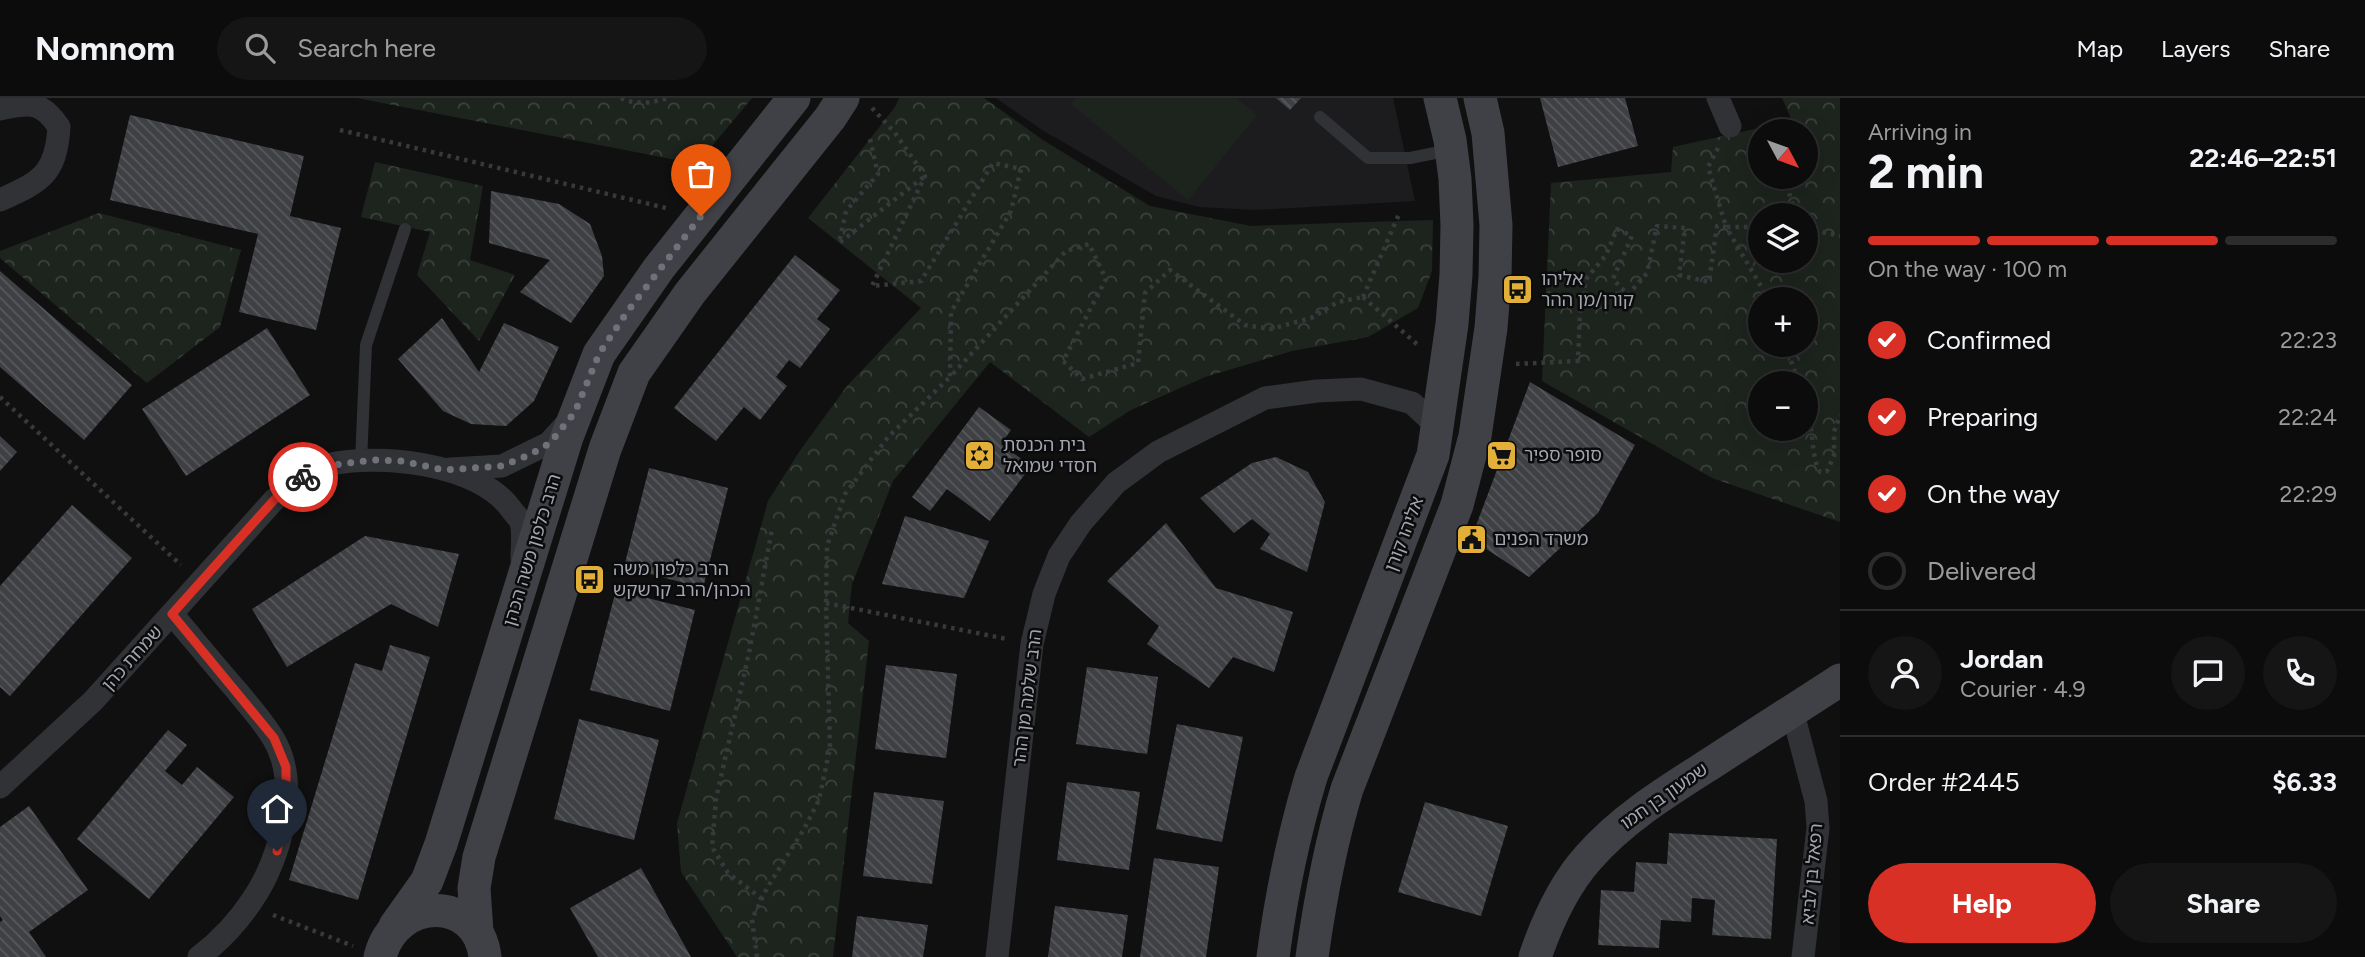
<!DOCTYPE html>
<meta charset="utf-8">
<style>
body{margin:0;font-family:Figtree,"Noto Sans Hebrew",sans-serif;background:#151516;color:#f1f3f6;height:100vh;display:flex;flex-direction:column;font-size:26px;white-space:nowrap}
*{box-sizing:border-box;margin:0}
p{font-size:23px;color:#9a9b9d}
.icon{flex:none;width:38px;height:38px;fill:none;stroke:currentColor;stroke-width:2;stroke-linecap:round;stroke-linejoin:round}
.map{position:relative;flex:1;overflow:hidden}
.panel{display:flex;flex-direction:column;background:#0c0c0d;width:525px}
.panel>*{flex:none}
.needle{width:46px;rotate:131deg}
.controls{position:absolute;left:1748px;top:21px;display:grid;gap:14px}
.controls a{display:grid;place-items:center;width:70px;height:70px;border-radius:50%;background:#0c0c0d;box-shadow:0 7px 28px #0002,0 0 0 2px #2c2c2e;font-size:35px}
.pin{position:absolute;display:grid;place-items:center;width:60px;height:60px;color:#fff;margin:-72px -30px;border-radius:50% 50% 50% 0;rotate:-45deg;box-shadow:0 0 7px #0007}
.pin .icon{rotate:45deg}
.courier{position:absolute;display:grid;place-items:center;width:70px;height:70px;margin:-35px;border:5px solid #d93025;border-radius:50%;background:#fff;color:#222;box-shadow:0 2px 9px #0007}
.summary em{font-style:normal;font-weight:700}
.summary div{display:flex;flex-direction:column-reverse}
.summary{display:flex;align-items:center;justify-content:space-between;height:119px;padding:0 28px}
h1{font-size:46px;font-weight:700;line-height:52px}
.bar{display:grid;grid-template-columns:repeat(4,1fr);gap:10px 7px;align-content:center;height:84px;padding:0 28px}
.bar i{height:9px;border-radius:5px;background:#2c2c2e}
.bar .current{background:#d93025}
.bar p{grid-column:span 4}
.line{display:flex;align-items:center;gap:18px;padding:0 28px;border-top:2px solid #2c2c2e}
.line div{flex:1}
.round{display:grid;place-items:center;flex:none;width:74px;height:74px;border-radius:37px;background:#151516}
ol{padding:0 28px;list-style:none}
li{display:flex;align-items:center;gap:21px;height:77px}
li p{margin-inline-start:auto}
li .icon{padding:7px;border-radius:50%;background:#d93025;color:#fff;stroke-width:4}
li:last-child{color:#9a9b9d}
li i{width:38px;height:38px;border:4px solid #2c2c2e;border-radius:50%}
.action{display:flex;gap:14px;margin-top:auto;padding:14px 28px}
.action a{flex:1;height:80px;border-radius:42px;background:#d93025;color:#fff;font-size:28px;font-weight:700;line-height:80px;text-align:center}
.action a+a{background:#151516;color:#f1f3f6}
header{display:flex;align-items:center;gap:42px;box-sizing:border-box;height:98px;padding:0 35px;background:#0c0c0d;border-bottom:2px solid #2c2c2e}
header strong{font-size:33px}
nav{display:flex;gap:38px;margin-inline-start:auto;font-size:24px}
.search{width:490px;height:63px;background:#151516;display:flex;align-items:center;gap:18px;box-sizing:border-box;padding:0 24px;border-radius:38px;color:#9a9b9d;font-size:26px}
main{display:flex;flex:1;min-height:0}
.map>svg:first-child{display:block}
</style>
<header>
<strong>Nomnom</strong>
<div class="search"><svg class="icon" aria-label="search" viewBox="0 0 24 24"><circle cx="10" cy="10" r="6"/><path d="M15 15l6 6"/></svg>Search here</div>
<nav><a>Map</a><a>Layers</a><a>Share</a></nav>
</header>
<main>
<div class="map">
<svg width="1840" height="859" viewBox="0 0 1840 859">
<defs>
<pattern id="park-crowns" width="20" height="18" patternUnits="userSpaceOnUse" patternTransform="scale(1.75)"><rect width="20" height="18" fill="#1d241e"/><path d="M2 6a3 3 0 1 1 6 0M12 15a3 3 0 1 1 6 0" fill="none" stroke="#3b413c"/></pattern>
<pattern id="building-back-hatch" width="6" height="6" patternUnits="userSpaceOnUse" patternTransform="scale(1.75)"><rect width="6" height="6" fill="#3f4044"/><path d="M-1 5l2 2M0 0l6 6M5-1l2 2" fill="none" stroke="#58595d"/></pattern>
</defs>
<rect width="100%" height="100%" fill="#101011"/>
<!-- built -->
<path fill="#1c1c1e" d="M996,0H1393L1415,103L1255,112L1199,109L1156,98L1042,32Z"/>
<!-- park -->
<g fill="url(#park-crowns)" fill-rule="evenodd">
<path d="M357,0H752L697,66Z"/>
<path d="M899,0H984L1043,42L1150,108L1251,128L1433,122L1432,173L1418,210L1368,239L1292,253L1205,279L1131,312L1089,339L990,264L893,383L852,486L848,525L869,543L833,859H737L681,774L677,725L768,403L799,354L847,288L921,210L808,120L895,9Z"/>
<path d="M1782,0H1840V424L1712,380L1542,283L1551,85L1671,74L1673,49L1792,23ZM1760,33H1806V79H1760ZM1760,117H1806V163H1760ZM1760,201H1806V247H1760ZM1760,285H1806V331H1760Z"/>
<path d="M375,64L483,88L470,162L515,177L479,243L417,177L430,134L361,119Z"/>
<path d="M99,115L241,152L220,229L147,285L0,160V153Z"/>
</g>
<!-- pitch -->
<path fill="#1d241e" d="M1076,0H1236L1257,17L1188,102L1071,6Z"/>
<!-- building -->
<g fill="url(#building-back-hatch)">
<path d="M1276,0H1301L1290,12Z"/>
<path d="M1540,0H1625L1638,48L1558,69Z"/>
<path d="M130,17L304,58L290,118L341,130L316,232L239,214L258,136L110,102Z"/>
<path d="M491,93L559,106L590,126L602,158L604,178L571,225L520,194L550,162L489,145Z"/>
<path d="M795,157L840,192L817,221L830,231L800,270L789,262L776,279L787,288L760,322L744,309L716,343L674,310Z"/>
<path d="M0,173L132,287L84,342L0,269Z"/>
<path d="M442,220L479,274L504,225L559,249L534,303L506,328L471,326L443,313L398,261Z"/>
<path d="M267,230L310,297L186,378L142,311Z"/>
<path d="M1530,284L1635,347L1598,415L1529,479L1471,441Z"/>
<path d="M979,309L1011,332L1001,346L1031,368L990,423L947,391L930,413L912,399Z"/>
<path d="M0,338L17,354L0,373Z"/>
<path d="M1276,359L1308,374L1325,404L1307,474L1260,451L1270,436L1252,421L1234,435L1200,400L1252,365Z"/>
<path d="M649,370L728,390L703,490L624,469Z"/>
<path d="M72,407L132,460L10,598L0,589V488Z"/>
<path d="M905,418L989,443L964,500L882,486Z"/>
<path d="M1166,425L1216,490L1293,514L1274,574L1233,559L1209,590L1147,546L1159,528L1107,483Z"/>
<path d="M365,438L459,456L438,529L391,506L287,569L252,511Z"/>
<path d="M616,492L695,512L670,613L590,592Z"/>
<path d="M390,547L430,559L358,802L289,782L355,565L382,573Z"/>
<path d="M886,567L957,576L946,660L875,651Z"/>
<path d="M1087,569L1158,579L1147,656L1076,646Z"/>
<path d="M579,621L659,642L634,742L554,721Z"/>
<path d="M1177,626L1243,639L1222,744L1156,731Z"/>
<path d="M168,632L187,647L165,673L182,687L197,669L234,699L149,801L77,741Z"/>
<path d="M1067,684L1140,694L1129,772L1057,762Z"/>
<path d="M874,694L944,703L932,786L863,778Z"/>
<path d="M1425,704L1508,728L1481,818L1398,794Z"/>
<path d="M29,708L88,792L29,834L46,859H0V824L3,822L0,818V729Z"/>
<path d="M1669,735L1777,741L1771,841L1712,837L1715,802L1692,800L1691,824L1661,822L1659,850L1598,847L1601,792L1634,794L1636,764L1667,766Z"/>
<path d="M1154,760L1219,769L1206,859H1140Z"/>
<path d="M641,770L691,859H598L570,810Z"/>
<path d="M1055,808L1128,817L1122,859H1048Z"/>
<path d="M857,818L928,827L923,859H852Z"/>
</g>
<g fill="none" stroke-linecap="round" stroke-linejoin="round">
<!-- path -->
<g stroke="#38393d" stroke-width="4.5" stroke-dasharray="3.5 5" stroke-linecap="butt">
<path d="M621,0C635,7 653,5 668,0"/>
<path d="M872,10L895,35L925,78L872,188L921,183L993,65L1021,71L1011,113L951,214L950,279L1066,153L1089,146L1106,181L1063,263L1082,281L1138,265L1145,195L1170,172L1245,227L1271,231L1311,220L1338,204L1363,199"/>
<path d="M340,32L666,110"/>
<path d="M870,41L878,76L846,113L839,145L925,78"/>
<path d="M1718,50L1708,69L1726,129H1760"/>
<path d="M1784,79L1796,117"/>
<path d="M1806,130L1840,138"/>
<path d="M1363,199L1399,116"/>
<path d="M1363,199L1418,247"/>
<path d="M1785,247L1799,285"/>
<path d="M1516,266L1578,263L1580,215L1586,181L1606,157L1617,131L1632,138L1613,181L1628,197L1647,175L1657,128L1685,130L1679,177L1709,184L1717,128L1726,129L1762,190L1767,201"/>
<path d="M0,299L181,467"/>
<path d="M1806,305C1813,324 1811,361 1820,374L1827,373L1834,358V334L1840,317"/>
<path d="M826,505L1007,541"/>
<path d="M762,801L728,775L712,749L716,701L749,555L772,431"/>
<path d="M273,817L353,848"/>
<path d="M757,859L752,821L767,790L804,731L819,702L830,650L826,505L827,448L845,396L888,339L950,279"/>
</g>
<!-- lane -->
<g stroke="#313236" stroke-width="12">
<path d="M1320,19L1368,60H1410L1450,52"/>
<path d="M361,364L366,247L405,131"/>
</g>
<!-- street -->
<g stroke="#313236" stroke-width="23">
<path d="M1718,0L1730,28"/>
<path d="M0,11C30,5 41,2 59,29C56,77 40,84 0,102"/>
<path d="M451,371L502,368L549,345L567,325"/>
<path d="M172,516C194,542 215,568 237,593C249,608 263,623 273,640C301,685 281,760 253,801C238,824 220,843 199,859"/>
<path d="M1792,612L1816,703L1818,730L1803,859"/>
<path d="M0,689L93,603L274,402C290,389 306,372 327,367C380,355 478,365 511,411C514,415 519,420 521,424C524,435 522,450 522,461"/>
<path d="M997,859L1032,546L1044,496L1059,458L1081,425L1116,385L1158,354L1265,300L1317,293L1361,291L1412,305L1438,329"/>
</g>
<!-- secondary -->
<g stroke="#404146" stroke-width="33">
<path d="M395,828L427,783L441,746L567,339L599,256L659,170L794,0"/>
<path d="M477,834L474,790L479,759L605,351L634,275L690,195L830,20L843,0"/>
<path d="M380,859C396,797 478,797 485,859"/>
<path d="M1273,859C1281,798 1293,739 1311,679L1433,357L1452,226L1456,177L1457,127L1455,81L1450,42L1440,0"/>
<path d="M1312,859C1320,802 1330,747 1347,691L1457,407L1475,338L1491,230L1495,179L1496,127L1488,35L1480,0"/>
<path d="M1535,859C1547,824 1563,788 1588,760C1622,721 1666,694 1710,666C1753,638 1796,610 1840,582"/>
</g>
</g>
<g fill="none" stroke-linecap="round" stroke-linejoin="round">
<!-- done -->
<path stroke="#6f7279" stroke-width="7" stroke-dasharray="0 12.6" d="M303,379L326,368L373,362L402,363L444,372L502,368L531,356L550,345L575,314L599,256L627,214L701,118"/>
<!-- route -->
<path stroke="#d93025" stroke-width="9" d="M277,753L286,707V669L274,640L172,516L274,402L303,379"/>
</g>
<!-- icons -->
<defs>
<symbol id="bus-square" viewBox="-11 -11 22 22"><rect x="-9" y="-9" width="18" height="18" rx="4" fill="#e2af38" stroke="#0b0b0c"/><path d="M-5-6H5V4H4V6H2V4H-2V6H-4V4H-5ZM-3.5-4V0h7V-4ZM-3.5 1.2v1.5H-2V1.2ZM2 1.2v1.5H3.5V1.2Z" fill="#111"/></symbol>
<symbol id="synagogue-square" viewBox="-11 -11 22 22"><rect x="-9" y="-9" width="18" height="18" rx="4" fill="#e2af38" stroke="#0b0b0c"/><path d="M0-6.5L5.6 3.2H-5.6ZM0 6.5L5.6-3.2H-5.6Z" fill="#111"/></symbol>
<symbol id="supermarket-square" viewBox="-11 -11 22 22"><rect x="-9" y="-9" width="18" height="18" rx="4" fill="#e2af38" stroke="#0b0b0c"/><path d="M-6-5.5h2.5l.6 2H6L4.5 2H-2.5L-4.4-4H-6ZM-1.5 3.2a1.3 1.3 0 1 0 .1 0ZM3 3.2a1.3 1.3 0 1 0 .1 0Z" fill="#111"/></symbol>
<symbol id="civic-square" viewBox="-11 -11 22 22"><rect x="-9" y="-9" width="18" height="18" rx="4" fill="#e2af38" stroke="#0b0b0c"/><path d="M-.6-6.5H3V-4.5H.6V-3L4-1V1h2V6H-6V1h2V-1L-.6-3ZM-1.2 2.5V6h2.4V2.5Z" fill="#111"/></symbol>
</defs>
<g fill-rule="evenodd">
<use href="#bus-square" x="1500" y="174" width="35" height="35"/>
<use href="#synagogue-square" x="962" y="340" width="35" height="35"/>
<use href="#supermarket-square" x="1484" y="340" width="35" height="35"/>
<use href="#civic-square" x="1454" y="424" width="35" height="35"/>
<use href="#bus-square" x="572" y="464" width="35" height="35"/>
</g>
<g text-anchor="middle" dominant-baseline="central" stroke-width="5" stroke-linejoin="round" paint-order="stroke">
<!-- poi labels -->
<g font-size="18" fill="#a2a6b1" stroke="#0b0b0c" text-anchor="start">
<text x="1541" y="181">אליהו<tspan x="1541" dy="21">קורן/מן ההר</tspan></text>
<text x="1003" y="347">בית הכנסת<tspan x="1003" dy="21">חסדי שמואל</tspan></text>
<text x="1524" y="357">סופר ספיר</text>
<text x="1494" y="441">משרד הפנים</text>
<text x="613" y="471">הרב כלפון משה<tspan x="613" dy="21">הכהן/הרב קרשקש</tspan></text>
</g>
<!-- street labels -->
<g font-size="18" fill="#a2a6b1" stroke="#0b0b0c">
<text transform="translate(1404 436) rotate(-69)">אליהו קורן</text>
<text transform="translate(532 452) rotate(-73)">הרב כלפון משה הכהן</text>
<text transform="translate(132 560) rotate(-48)">שמחת כהן</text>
<text transform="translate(1027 600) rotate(-83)">הרב שלמה מן ההר</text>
<text transform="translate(1664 698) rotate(-35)">שמעון בן חמו</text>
<text transform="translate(1812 776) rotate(-85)">רפאל בן לביא</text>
</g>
</g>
</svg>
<div class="controls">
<a><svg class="needle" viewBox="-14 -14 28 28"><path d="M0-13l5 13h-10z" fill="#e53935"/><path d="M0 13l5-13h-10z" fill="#9a9b9d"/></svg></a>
<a><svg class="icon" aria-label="layers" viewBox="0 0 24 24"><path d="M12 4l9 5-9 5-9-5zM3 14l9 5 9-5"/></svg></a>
<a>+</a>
<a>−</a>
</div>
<div class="pin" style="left:701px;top:118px;background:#ea580c"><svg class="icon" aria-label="bag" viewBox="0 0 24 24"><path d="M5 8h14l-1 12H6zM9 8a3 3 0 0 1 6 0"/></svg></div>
<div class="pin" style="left:277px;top:753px;background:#1f2937"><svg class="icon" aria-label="home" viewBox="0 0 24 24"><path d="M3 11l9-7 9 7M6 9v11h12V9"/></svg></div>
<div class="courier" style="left:303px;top:379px"><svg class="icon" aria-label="bike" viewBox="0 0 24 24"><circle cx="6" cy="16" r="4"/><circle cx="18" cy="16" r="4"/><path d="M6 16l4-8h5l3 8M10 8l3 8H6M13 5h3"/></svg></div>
</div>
<section class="panel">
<div class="summary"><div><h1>2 min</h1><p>Arriving in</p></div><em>22:46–22:51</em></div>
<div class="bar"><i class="current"></i><i class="current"></i><i class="current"></i><i></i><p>On the way · 100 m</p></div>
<ol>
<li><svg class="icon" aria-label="check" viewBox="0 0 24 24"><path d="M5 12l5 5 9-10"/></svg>Confirmed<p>22:23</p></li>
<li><svg class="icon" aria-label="check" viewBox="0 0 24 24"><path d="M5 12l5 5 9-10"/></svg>Preparing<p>22:24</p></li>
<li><svg class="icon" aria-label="check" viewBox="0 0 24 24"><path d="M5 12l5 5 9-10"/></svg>On the way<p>22:29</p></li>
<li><i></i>Delivered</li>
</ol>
<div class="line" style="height:126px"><a class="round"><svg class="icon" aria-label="person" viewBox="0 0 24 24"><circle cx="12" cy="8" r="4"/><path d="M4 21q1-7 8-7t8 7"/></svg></a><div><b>Jordan</b><p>Courier · 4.9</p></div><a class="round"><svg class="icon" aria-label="chat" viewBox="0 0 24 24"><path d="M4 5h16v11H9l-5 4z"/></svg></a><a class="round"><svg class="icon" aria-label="phone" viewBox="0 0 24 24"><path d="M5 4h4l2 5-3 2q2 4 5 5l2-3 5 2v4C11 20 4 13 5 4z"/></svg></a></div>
<div class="line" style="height:91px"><div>Order #2445</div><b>$6.33</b></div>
<div class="action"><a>Help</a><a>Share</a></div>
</section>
</main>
